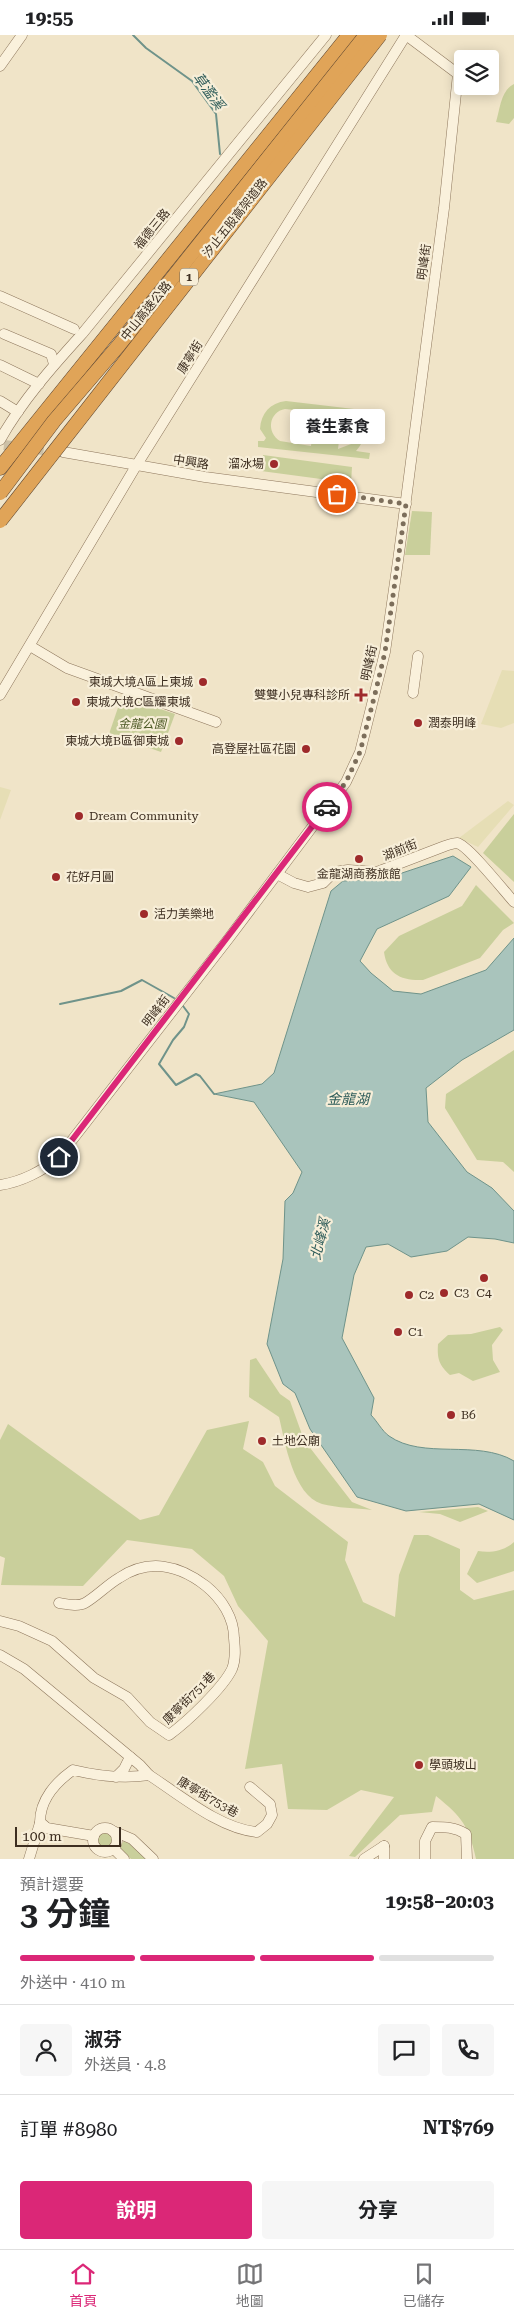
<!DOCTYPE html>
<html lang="zh-TW">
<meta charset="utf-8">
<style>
body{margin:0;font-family:"Roboto Serif","Noto Sans TC",serif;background:#f6f6f6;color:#202124;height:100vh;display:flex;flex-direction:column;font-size:19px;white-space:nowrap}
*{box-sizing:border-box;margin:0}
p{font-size:16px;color:#757577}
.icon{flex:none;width:28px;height:28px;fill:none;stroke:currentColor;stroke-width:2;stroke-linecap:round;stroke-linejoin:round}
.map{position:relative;height:1824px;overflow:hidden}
.side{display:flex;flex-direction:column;background:#fff;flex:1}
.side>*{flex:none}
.fabs{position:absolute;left:454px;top:15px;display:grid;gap:10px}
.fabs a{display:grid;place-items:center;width:45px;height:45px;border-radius:5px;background:#fff;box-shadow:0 2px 12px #0003;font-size:25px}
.scale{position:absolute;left:15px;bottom:12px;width:106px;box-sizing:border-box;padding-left:5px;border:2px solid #3d2e20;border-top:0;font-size:14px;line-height:18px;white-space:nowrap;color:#3d2e20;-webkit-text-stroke:4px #f7eed8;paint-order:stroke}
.pin{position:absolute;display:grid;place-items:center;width:42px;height:42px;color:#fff;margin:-21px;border:2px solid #fff;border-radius:50%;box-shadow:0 1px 5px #0007}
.courier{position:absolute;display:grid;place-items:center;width:50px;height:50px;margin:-25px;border:4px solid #db2777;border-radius:50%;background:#fff;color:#222;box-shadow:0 1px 6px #0007}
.bubble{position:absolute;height:35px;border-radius:5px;background:#fff;box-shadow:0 2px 12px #0003;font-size:16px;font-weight:700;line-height:35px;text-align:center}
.overview em{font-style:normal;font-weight:700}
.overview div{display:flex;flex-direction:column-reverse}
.overview{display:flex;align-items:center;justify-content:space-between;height:85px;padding:0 20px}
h1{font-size:32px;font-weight:700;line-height:38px}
.bar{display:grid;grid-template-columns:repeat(4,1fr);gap:8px 5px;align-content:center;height:60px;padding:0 20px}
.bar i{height:6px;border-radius:4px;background:#e0e0e0}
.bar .on{background:#db2777}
.bar p{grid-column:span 4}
.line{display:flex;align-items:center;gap:12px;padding:0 20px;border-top:1px solid #e0e0e0}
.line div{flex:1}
.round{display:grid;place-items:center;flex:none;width:52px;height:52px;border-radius:5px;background:#f6f6f6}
.button{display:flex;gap:10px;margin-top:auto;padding:10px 20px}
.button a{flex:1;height:58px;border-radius:5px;background:#db2777;color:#fff;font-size:20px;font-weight:700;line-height:58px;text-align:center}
.button a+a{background:#f6f6f6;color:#202124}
.status{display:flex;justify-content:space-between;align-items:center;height:35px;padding:0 25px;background:#fff;direction:ltr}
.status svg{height:14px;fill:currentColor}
.dock{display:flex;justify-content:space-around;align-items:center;height:70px;border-top:1px solid #e0e0e0;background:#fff;font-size:14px;color:#757577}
.dock a{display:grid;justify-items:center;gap:2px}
.dock .on{color:#db2777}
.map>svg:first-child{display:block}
</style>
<div class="status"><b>19:55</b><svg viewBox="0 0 49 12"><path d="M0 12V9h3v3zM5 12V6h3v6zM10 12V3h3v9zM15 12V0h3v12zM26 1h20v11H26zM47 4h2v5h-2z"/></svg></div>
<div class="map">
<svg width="514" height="1824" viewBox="0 0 514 1824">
<rect width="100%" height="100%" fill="#f0e4c8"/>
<!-- farmland -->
<g fill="#e6deb5">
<path d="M502,635L514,636V688L501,693L481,689Z"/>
<path d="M0,752L11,755L0,785Z"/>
<path d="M508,766L514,770L478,812L459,803Z"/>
</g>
<!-- green -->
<g fill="#c9cf9b" fill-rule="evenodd">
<path d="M514,49V83L509,89L496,87C500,74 501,55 514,49Z"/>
<path d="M286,366L354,374C368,385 368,403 356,416L370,418L369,424L258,412V406H264L266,403L260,394C261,378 270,368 286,366ZM285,374L315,377L311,411L280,406C266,397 269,377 285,374ZM342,381C358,383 359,398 351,409L338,414Z"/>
<path d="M263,420L352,432L351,448L261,436Z"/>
<path d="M412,476L432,477L430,520H405Z"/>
<path d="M122,661L175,679L161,717L109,699Z"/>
<path d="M514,779V847L483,818Z"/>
<path d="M476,850L514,888L503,895L480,923L423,945C401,946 387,939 384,917L399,901L462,871Z"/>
<path d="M514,1015V1137L503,1127L477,1125L445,1073L446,1059Z"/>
<path d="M500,1292L503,1295L492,1310L493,1325L500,1337L473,1346L459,1338L450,1340C439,1330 437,1324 438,1309L448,1300L471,1299Z"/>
<path d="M256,1323L280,1359L290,1366L304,1405L352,1467L372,1475C356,1473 337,1473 322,1469C293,1460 285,1407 279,1382L249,1362L250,1325Z"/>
<path d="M249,1386L243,1414L263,1427L275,1451L348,1507L345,1525L363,1567L395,1582L399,1540L414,1500H428L460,1514V1555L474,1565L514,1555V1824H476C469,1791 462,1782 436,1761L432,1777L400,1780L355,1822L349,1821L394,1762L361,1755L327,1775L288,1774L282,1729L245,1734L268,1606L238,1571L224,1541L192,1514L127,1505L83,1551L1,1550L5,1523L0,1521V1405L8,1389L140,1485L159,1480L207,1395Z"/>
<path d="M478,1472L488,1476L460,1487L440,1479L419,1477Z"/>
<path d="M514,1507V1536L477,1548L467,1539L478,1516C491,1518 504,1516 514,1507Z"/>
<circle cx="105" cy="1805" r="7"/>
<path d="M124,1806H127L146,1824H131L121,1814V1810Z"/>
</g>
<!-- water -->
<path fill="#a9c4bc" stroke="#6f938a" d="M453,821L471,832L449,861L377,894L360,926L371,938L393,956L421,959L486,935L514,903V995L462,1025L426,1053L428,1087L467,1137L492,1153L514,1176V1208L495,1204L468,1202L447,1216L411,1222L388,1209L366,1212L354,1240L342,1303L374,1363L371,1380C377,1386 382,1396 389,1401C423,1425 477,1404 514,1426V1485L479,1469L406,1476L357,1462L310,1394L295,1358L283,1349L267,1309L283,1224L285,1166L293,1158L302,1137L254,1067L214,1059L262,1049L274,1038L331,856L343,846L384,844Z"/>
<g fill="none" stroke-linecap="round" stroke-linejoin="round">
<!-- stream -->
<g stroke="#6f938a" stroke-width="2">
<path d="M133,0L146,13L192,46L216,79L220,119"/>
<path d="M60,969L121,956L142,945L174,963"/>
<path d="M183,971L189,979L184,992L173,1005L159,1029L176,1050L196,1039L200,1041L214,1059"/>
</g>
<!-- minor-tunnel -->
<path stroke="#ccc0a6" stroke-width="10" stroke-dasharray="10 5" stroke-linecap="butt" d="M4,410L60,417"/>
<defs>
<g id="minor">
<path d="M0,31L22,0"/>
<path d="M0,261L74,294"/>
<path d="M4,299L51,319L54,329"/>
<path d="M0,330L39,349"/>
<path d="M0,366L18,377"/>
<path d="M0,405C22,366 52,332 82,299L326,0"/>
<path d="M63,417L205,442L406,469"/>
<path d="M30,611L67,633L216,687"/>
<path d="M413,658L418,621"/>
<path d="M0,660L136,431L406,0"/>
<path d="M277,839L294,848L308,852L323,848L334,837L348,835L377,837L445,811C448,810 454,808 457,808C468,810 504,856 514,867"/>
<path d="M0,1150C21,1147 43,1136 59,1122L229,903L346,747L360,717L385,617L398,526L444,173L458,39L406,0"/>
<path d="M0,1586L19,1591L52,1606L94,1643L127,1662L150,1687L169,1700C187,1687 223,1653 232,1634C236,1624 235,1613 234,1603C234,1583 222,1564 206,1551C179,1530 149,1523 119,1543C107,1550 97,1561 85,1568C78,1572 66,1569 59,1568"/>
<path d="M0,1620L24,1634L140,1730L149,1740C180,1760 220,1794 257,1797L267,1789L272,1780L270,1769L250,1752"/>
<path d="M116,1742L124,1734L130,1722"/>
<circle cx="105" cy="1805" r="12"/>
<path d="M113,1796L132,1804L153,1824"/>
<path d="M94,1801L47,1793L40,1787C40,1765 56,1747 73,1735C98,1741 123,1744 149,1740"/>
<path d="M114,1814L124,1824"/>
<path d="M29,1824L40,1788"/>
<path d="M364,1824L384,1811"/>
<path d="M384,1824V1811"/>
<path d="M425,1824V1806L432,1792C445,1792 455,1792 466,1799L467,1824"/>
</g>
<path id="highway" d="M0,433L349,0"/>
</defs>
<!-- minor casing -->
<use href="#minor" stroke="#8d765c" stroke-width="11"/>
<!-- highway casing -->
<use href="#highway" stroke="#5b4430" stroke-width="15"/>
<!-- minor -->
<use href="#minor" stroke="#faf1dc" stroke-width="10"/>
<!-- highway -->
<use href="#highway" stroke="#e0a458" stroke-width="14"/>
<defs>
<g id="highway-bridge">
<path d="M0,458L54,386L119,310L366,0"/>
<path d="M0,486L380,0"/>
</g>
</defs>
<!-- highway-bridge casing -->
<use href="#highway-bridge" stroke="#5b4430" stroke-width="15" stroke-linecap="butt"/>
<!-- highway-bridge -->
<use href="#highway-bridge" stroke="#e0a458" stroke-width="14"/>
</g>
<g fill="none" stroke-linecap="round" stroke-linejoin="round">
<!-- done -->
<path stroke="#7c6e5b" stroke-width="5" stroke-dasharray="0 9" d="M327,772L346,747L360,717L375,659L385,617L406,469L337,459"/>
<!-- route -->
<path stroke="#db2777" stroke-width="6" d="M59,1122L327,772"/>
</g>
<!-- markers -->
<g fill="#9e2a2b" stroke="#f7eed8" stroke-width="2">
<circle cx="274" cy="429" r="5"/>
<circle cx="203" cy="647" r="5"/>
<path d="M358.5 652.5h5v5h5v5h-5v5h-5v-5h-5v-5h5z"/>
<circle cx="76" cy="667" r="5"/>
<circle cx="418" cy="688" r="5"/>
<circle cx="179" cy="706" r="5"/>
<circle cx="306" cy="714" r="5"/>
<circle cx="79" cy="781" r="5"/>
<circle cx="359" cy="824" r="5"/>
<circle cx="56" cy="842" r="5"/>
<circle cx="144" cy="879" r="5"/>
<circle cx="484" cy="1243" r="5"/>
<circle cx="444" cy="1258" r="5"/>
<circle cx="409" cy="1260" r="5"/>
<circle cx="398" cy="1297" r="5"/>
<circle cx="451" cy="1380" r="5"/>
<circle cx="262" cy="1406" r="5"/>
<circle cx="419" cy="1730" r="5"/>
</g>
<g text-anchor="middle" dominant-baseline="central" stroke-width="4.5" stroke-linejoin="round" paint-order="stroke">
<!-- shield labels -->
<rect fill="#f7eed8" stroke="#756857" stroke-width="1" x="180" y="233.5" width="18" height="17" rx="4"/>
<g font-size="11" font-weight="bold" fill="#3d2e20">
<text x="189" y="242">1</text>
</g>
<!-- street labels -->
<g font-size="12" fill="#3d2e20" stroke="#f7eed8">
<text transform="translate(235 183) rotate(-52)">汐止五股高架道路</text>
<text transform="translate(152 194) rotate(-51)">福德三路</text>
<text transform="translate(424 227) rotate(-82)">明峰街</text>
<text transform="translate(146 276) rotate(-51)">中山高速公路</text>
<text transform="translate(190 322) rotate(-58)">康寧街</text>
<text transform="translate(191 427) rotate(9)">中興路</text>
<text transform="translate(369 628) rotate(-78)">明峰街</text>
<text transform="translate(400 815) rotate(-22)">湖前街</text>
<text transform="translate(156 976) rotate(-52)">明峰街</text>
<text transform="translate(189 1663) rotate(-45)">康寧街751巷</text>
<text transform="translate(208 1762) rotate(30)">康寧街753巷</text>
</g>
<!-- poi labels -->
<g font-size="12" fill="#3d2e20" stroke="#f7eed8" text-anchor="start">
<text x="264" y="429" text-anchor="end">溜冰場</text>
<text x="193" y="647" text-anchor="end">東城大境A區上東城</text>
<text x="350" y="660" text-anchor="end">雙雙小兒專科診所</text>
<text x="86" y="667">東城大境C區耀東城</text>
<text x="428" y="688">潤泰明峰</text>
<text x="169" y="706" text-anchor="end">東城大境B區御東城</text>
<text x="296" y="714" text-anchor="end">高登屋社區花園</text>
<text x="89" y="781">Dream Community</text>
<text x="359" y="839" text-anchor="middle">金龍湖商務旅館</text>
<text x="66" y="842">花好月圓</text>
<text x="154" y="879">活力美樂地</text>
<text x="454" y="1258">C3</text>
<text x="484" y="1258" text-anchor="middle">C4</text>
<text x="419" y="1260">C2</text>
<text x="408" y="1297">C1</text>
<text x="461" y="1380">B6</text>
<text x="272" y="1406">土地公廟</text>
<text x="429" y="1730">學頭坡山</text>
</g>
<!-- park labels -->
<g font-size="12" font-style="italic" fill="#4d5a26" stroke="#f7eed8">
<text x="142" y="689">金龍公園</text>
</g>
<!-- water labels -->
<g font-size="14" font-style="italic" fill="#2f5d5a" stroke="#f7eed8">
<text transform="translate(209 56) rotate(54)">草濫溪</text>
<text x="348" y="1064">金龍湖</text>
<text transform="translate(320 1204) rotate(-76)">北峰溪</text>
</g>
</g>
</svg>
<div class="fabs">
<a><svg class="icon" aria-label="layers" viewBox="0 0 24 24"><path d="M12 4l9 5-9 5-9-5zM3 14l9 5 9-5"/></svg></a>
</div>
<div class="scale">100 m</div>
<div class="pin" style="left:337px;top:459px;background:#ea580c"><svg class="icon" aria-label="bag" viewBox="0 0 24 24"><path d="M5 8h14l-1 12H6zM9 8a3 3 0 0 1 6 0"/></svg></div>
<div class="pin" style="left:59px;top:1122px;background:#1f2937"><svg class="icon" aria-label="home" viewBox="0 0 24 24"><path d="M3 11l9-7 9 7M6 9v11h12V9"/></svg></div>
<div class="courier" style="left:327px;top:772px"><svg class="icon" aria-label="car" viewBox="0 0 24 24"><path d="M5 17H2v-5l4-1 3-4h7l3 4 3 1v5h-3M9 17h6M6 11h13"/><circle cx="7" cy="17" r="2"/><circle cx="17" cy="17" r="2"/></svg></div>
<div class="bubble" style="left:290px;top:374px;width:95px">養生素食</div>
</div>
<section class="side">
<div class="overview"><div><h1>3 分鐘</h1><p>預計還要</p></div><em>19:58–20:03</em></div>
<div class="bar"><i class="on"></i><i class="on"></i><i class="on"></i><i></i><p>外送中 · 410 m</p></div>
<div class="line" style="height:90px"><a class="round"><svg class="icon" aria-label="person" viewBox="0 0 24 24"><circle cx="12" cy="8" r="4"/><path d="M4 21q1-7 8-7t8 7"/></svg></a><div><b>淑芬</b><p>外送員 · 4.8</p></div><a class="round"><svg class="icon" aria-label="chat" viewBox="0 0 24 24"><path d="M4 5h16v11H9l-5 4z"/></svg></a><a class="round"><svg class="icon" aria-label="phone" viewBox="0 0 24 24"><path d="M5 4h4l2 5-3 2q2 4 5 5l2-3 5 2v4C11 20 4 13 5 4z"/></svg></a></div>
<div class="line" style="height:65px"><div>訂單 #8980</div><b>NT$769</b></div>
<div class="button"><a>說明</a><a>分享</a></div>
</section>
<nav class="dock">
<a class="on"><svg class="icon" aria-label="home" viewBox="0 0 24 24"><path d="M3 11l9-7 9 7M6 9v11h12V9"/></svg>首頁</a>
<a><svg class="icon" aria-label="map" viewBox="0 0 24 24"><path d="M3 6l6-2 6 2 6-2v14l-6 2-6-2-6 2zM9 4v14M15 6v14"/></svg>地圖</a>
<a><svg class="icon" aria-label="saved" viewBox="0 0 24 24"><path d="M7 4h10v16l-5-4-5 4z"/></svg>已儲存</a>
</nav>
